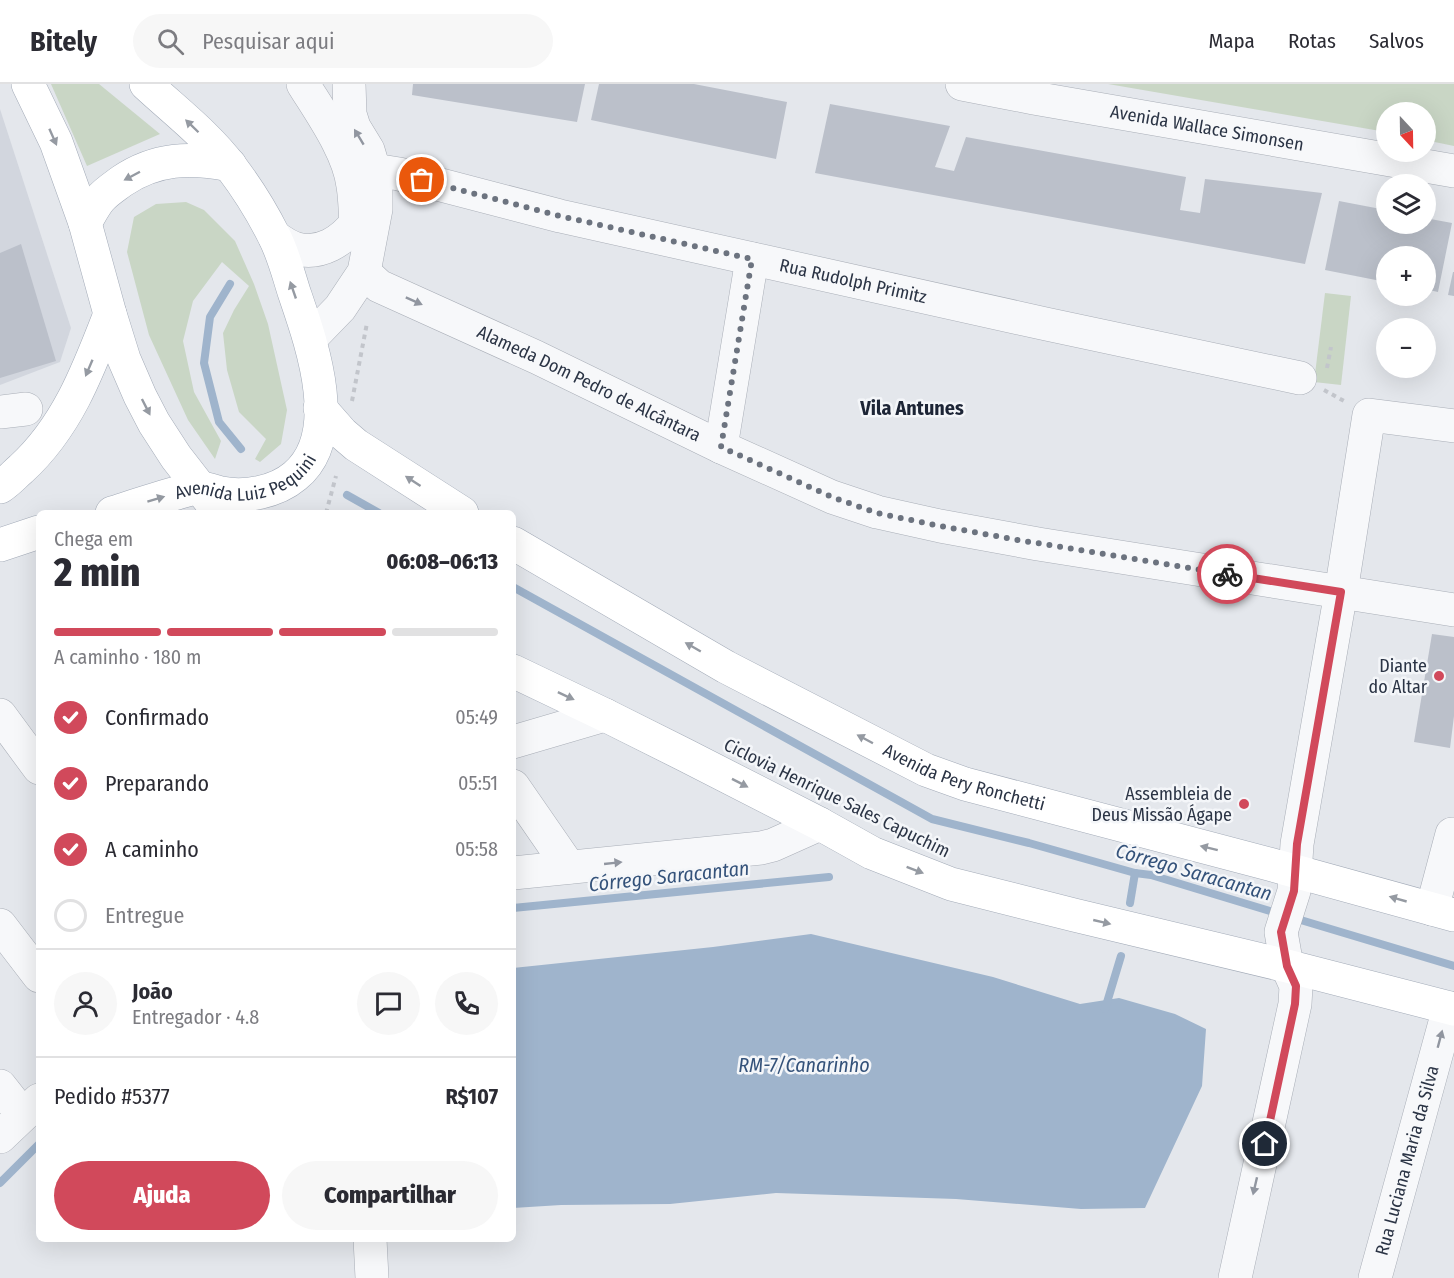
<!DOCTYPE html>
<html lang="pt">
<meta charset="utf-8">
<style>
body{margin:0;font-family:"Fira Sans Condensed",sans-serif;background:#f7f7f7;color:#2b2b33;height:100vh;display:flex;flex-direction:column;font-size:22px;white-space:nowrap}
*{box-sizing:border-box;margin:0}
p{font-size:20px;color:#7c7c81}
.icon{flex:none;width:33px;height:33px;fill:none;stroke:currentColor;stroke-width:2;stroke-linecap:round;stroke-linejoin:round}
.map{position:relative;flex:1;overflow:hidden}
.sheet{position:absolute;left:36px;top:426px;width:480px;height:732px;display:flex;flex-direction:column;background:#fff;border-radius:9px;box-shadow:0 6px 24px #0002}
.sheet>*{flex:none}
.needle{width:39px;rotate:158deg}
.fabs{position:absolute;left:1376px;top:18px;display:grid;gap:12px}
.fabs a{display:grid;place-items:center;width:60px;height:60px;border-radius:50%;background:#fff;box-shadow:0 6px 24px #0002;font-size:30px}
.pin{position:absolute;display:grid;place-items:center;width:51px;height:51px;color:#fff;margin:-26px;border:3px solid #fff;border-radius:50%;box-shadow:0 2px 6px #0007}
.courier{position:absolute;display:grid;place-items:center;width:60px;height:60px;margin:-30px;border:4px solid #d1495b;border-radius:50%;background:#fff;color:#222;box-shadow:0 2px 8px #0007}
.head em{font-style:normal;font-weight:800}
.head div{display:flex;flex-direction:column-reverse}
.head{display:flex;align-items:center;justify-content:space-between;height:102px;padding:0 18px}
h1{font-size:39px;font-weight:800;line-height:45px}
.bar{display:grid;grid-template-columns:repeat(4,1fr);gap:9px 6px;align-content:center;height:72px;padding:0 18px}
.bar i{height:8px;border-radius:4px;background:#e1e1e2}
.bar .selected{background:#d1495b}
.bar p{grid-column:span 4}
.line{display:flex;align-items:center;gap:15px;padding:0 18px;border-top:2px solid #e1e1e2}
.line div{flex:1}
.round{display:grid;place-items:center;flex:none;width:63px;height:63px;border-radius:32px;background:#f7f7f7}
ol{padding:0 18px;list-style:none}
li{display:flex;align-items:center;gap:18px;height:66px}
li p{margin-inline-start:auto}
li .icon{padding:6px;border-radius:50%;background:#d1495b;color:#fff;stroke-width:4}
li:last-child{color:#7c7c81}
li i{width:33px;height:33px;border:3px solid #e1e1e2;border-radius:50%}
.button{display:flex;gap:12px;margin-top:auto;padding:12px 18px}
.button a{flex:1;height:69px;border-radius:36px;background:#d1495b;color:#fff;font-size:24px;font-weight:800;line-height:69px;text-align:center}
.button a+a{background:#f7f7f7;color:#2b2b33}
header{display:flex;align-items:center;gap:36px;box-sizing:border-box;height:84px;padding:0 30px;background:#fff;border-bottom:2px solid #e1e1e2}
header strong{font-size:28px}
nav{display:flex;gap:33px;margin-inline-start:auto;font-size:21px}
.search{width:420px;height:54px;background:#f7f7f7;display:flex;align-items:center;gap:15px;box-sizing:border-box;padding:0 21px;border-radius:33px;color:#7c7c81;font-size:22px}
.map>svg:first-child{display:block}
</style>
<header>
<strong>Bitely</strong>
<div class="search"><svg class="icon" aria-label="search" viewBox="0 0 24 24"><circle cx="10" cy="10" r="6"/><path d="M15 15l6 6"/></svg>Pesquisar aqui</div>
<nav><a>Mapa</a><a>Rotas</a><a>Salvos</a></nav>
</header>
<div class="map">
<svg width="1454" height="1194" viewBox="0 0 1454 1194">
<rect width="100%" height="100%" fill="#e4e7ec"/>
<!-- built -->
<path fill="#d2d6de" d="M0,25L71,244L60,278L0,301Z"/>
<!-- green -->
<g fill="#c9d6c5">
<path d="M51,0H99L160,50L87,82Z"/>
<path d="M1108,0H1454V62L1425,56V28H1386V48Z"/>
<path d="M186,118L204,126L235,157L254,200L268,240L287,326L281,360L260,378L255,375L266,355L239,328L227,286L223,249L234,226L249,202L222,178L193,217L183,257L194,308L221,357L215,375L188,336L149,251L127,168L134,133L156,120Z"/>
<path d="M1325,209L1351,212L1341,301L1314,298Z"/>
</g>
<!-- water -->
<path fill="#9fb4cc" d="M811,850L993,893L1080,920L1119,914L1175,930L1206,945L1202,1002L1145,1124L1081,1125L956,1115L776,1109L670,1120L561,1121L513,1124V884L713,863Z"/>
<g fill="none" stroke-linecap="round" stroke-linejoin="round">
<!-- stream -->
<g stroke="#9fb4cc" stroke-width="8">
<path d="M230,200L210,233L204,279L219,338L241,365"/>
<path d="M347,411L379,429"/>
<path d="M513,503L932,735L1029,759L1135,789L1151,791L1280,830"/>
<path d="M1130,819L1135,789"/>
<path d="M513,824L829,793"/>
<path d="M1294,834L1454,882"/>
<path d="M1105,925L1121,872"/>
<path d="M0,1099L39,1060"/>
</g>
</g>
<!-- building -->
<g fill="#bbc0ca">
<path d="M413,0H585L577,38L412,11Z"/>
<path d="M599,0H694L787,18L776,75L591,36Z"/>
<path d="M830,20L950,42L935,83L954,87L966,53L1186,93L1180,126L1200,129L1205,95L1322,109L1305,180L815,89Z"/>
<path d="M1339,117L1386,126V140H1425V134L1452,139L1438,208L1425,205V172H1386V198L1325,186Z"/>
<path d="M21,160L56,277L0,294V169Z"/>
<path d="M1453,188H1454V212L1448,211Z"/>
<path d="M1432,550L1454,553V632L1450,664L1414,658Z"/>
</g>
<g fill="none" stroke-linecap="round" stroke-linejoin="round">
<defs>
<g id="minor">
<path id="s1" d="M962,0L1034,14L1454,87"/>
<path id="s2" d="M374,86L399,90L560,132L1046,240L1300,294"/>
<path d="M275,153C282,158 289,163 297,165C321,171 342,157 356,139C355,127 355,114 353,102C349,68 321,29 303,0"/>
<path id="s3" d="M364,188L379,202L536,273L721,363L832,413L877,428L940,442L1038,460L1454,526"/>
<path d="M310,255L340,224L364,188L376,125V107L374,86L368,66L354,43L350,30L349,0"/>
<path d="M0,328L26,325"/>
<path d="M721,363L752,175"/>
<path d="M0,631L39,684"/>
<path d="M513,658L605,631"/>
<path d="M513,702L569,783"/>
<path d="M513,789L761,764L773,761L820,740"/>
<path d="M1432,825L1452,750H1454"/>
<path d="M0,841L39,892"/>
<path d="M0,1002L22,1030"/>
<path d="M0,1053L39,1016"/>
<path d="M370,1155L372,1194"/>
<path d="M1235,1194L1295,920L1296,902L1287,882L1281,848L1294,807L1297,760L1341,508L1369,331L1454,342"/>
<path id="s4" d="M1375,1194L1449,924"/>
</g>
<g id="major">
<path d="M28,0L56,58L85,139L110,230L124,275L140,312L154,339L176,373L211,418"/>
<path d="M85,139C90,131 94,122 100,115C106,108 114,103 122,97C156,74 190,73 230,81"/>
<path d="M320,324L342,349L356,361L462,429"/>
<path d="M0,403C8,398 14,391 21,385C67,343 88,287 110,230"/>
<path id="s5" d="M112,429C134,422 155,415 177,409C184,407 192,404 199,404C206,404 214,407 221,409C245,414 276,408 295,392C345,351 311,258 294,208C288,189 283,169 274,152C262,128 247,104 231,83C208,52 174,26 146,0"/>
<path id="s6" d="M513,459L726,583L926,686L965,700L1269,780L1454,831"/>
<path d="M0,461L39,448"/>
<path d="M513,587L605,631L685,671L820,740L872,769L951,800L1074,831L1287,882L1454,925"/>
</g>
</defs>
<!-- minor casing -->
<use href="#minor" stroke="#a9aeb7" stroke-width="34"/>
<!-- major casing -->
<use href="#major" stroke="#a3abb8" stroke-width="34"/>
<!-- path -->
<g stroke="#c2c5cb" stroke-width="4" stroke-dasharray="4.5 4.5" stroke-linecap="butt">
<path d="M1327,284L1331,263"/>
<path d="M1324,306L1344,317"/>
<path d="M352,317L367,239"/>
<path d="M326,429L336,392"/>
</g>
<!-- minor -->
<use href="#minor" stroke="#f7f8fa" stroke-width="33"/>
<!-- major -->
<use href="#major" stroke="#fff" stroke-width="33"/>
</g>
<!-- one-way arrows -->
<defs><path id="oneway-solid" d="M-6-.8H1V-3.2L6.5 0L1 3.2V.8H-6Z" transform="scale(1.5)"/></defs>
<g fill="#959aa2">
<use href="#oneway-solid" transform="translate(192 42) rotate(-136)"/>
<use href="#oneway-solid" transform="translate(53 53) rotate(66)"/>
<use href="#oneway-solid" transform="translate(132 92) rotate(152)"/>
<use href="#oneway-solid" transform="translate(293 206) rotate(-109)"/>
<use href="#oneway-solid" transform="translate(89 284) rotate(113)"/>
<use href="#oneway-solid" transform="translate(146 323) rotate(63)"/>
<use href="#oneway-solid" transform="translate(413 397) rotate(-147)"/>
<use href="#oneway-solid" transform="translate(156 415) rotate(-17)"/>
<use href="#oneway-solid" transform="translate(693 563) rotate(-150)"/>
<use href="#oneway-solid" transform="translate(566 612) rotate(25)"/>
<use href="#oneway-solid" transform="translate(865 655) rotate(-152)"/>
<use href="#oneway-solid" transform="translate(740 699) rotate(27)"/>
<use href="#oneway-solid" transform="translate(1209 764) rotate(-166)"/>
<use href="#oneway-solid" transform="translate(915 786) rotate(21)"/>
<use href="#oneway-solid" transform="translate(1398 815) rotate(-164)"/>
<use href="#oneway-solid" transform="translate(1102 838) rotate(13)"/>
</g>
<g fill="#9196a0">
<use href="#oneway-solid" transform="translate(359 53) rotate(-121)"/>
<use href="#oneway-solid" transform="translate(414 217) rotate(24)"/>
<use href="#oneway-solid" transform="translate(613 779) rotate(-6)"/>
<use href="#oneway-solid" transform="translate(1440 955) rotate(-75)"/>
<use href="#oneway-solid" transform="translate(1255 1102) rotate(103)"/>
</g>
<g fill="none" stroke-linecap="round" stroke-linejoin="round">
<!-- done -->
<path stroke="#6c737f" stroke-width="6" stroke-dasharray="0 10.8" d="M422,96L560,132L752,175L721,363L832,413L877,429L940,442L1018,456L1227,490"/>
<!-- route -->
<path stroke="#d1495b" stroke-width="8" d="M1227,490L1341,508L1297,760L1294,807L1281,848L1287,882L1296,902L1295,920L1265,1060"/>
</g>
<!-- markers -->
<g fill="#d1495b" stroke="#f4f6f9" stroke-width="2">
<circle cx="1439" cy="592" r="6"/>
<circle cx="1244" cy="720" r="6"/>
</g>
<g text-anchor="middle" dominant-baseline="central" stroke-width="5" stroke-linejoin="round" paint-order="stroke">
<!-- street labels -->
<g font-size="18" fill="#2b3445" stroke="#f4f6f9">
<text stroke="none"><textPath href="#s1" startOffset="249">Avenida Wallace Simonsen</textPath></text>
<text stroke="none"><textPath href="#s2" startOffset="492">Rua Rudolph Primitz</textPath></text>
<text stroke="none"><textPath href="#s3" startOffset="252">Alameda Dom Pedro de Alcântara</textPath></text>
<text stroke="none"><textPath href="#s5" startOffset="142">Avenida Luiz Pequini</textPath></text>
<text stroke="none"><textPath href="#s6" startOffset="510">Avenida Pery Ronchetti</textPath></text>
<text transform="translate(837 714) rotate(26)">Ciclovia Henrique Sales Capuchim</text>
<text stroke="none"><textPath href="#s4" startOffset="122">Rua Luciana Maria da Silva</textPath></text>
</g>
<!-- poi labels -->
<g font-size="18" fill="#2b3445" stroke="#f4f6f9" text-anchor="end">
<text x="1427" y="582">Diante<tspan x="1427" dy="21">do Altar</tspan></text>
<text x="1232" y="710">Assembleia de<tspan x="1232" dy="21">Deus Missão Ágape</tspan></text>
</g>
<!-- neighbourhood labels -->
<g font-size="20" font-weight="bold" fill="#1d2536" stroke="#f4f6f9">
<text x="912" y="324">Vila Antunes</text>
</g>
<!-- water labels -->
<g font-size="20" font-style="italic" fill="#34527a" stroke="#f4f6f9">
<text transform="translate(1194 788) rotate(16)">Córrego Saracantan</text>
<text transform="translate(669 792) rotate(-6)">Córrego Saracantan</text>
<text x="804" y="981">RM-7/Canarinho</text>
</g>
</g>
</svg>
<div class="fabs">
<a><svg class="needle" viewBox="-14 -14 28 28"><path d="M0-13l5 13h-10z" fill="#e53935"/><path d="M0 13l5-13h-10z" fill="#7c7c81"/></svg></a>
<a><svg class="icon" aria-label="layers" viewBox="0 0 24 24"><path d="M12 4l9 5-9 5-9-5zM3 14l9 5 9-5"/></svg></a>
<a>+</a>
<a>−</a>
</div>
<div class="pin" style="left:422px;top:96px;background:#ea580c"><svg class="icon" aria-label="bag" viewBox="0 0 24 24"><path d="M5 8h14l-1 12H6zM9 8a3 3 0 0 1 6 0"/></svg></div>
<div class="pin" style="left:1265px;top:1060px;background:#1f2937"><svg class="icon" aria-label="home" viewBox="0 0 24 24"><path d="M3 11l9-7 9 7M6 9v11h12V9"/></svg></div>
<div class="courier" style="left:1227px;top:490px"><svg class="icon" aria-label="bike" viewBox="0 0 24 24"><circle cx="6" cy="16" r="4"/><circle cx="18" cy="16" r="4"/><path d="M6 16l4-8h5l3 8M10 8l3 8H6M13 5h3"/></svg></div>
<section class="sheet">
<div class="head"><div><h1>2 min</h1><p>Chega em</p></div><em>06:08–06:13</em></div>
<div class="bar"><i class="selected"></i><i class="selected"></i><i class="selected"></i><i></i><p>A caminho · 180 m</p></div>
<ol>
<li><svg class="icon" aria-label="check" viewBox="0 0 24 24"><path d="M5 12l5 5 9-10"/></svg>Confirmado<p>05:49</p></li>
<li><svg class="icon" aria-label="check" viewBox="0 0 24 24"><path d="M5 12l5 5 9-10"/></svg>Preparando<p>05:51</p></li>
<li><svg class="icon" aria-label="check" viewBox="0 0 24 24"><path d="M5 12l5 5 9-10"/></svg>A caminho<p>05:58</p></li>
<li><i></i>Entregue</li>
</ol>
<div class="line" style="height:108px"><a class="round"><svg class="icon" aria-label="person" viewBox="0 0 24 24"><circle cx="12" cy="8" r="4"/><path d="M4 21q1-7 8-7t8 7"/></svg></a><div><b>João</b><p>Entregador · 4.8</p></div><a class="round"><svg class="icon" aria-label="chat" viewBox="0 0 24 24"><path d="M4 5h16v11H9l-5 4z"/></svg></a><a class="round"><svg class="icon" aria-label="phone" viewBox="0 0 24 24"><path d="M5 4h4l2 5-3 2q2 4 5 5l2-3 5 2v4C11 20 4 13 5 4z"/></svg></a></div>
<div class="line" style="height:78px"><div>Pedido #5377</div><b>R$107</b></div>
<div class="button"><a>Ajuda</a><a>Compartilhar</a></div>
</section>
</div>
